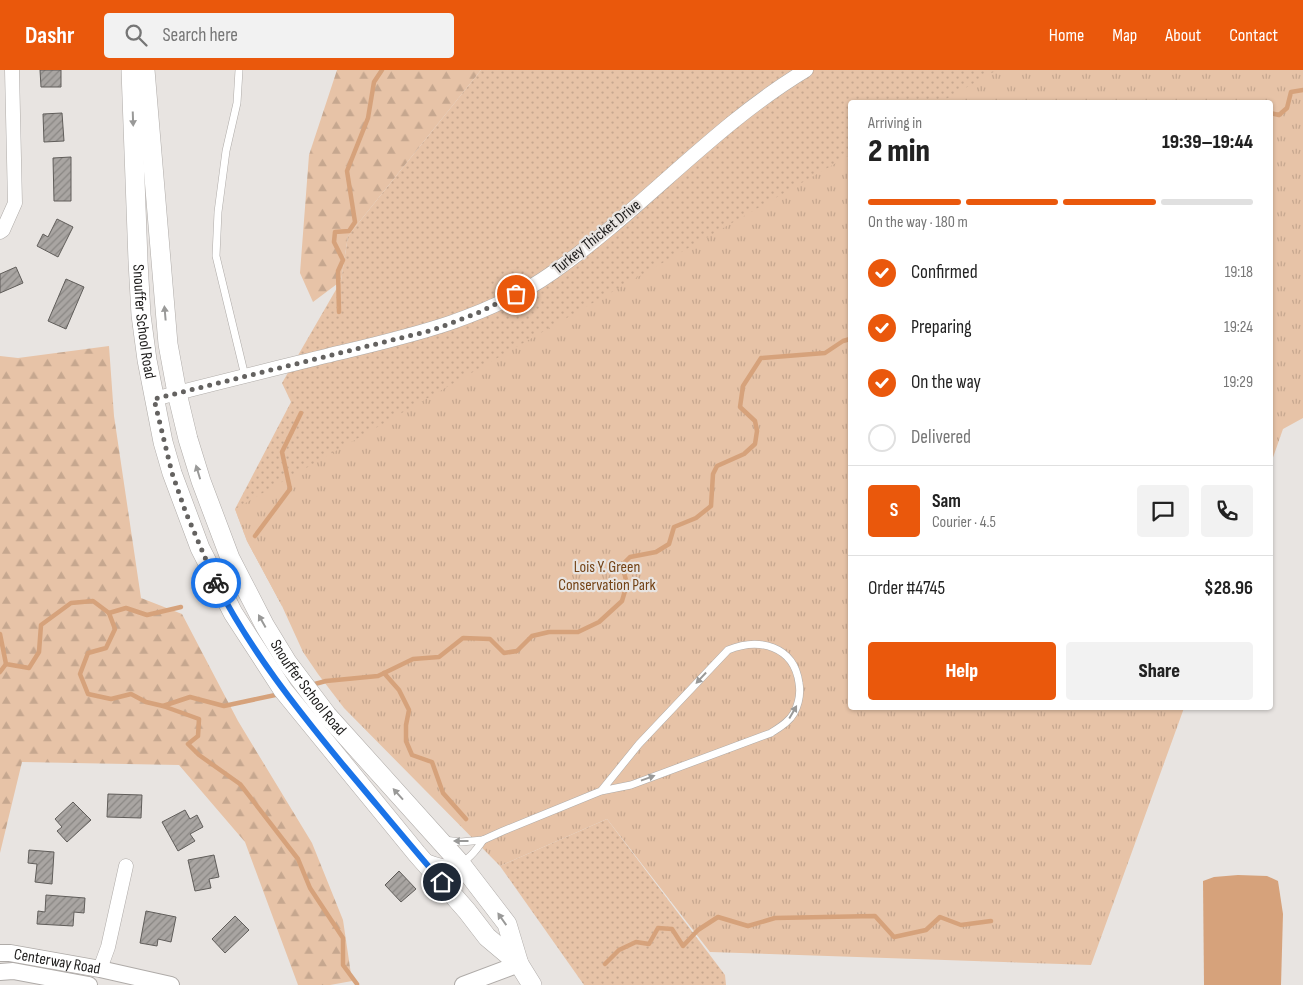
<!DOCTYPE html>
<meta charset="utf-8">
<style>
body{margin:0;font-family:"Sofia Sans Condensed",sans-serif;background:#f2f2f2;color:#222;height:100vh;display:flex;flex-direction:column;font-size:19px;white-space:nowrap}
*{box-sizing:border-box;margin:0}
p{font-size:16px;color:#767676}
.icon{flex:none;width:28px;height:28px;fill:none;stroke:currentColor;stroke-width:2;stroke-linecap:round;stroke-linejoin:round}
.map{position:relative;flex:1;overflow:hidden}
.sheet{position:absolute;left:848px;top:30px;width:425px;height:610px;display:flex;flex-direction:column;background:#fff;border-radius:5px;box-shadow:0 1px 4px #0004}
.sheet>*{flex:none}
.pin{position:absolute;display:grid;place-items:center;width:42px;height:42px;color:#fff;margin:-21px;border:2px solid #fff;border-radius:50%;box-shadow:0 1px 5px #0007}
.courier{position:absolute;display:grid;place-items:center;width:50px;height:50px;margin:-25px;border:4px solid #1a73e8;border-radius:50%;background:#fff;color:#222;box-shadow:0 1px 6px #0007}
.summary em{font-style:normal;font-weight:800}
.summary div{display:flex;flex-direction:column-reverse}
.summary{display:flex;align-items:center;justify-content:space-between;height:85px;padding:0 20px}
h1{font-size:32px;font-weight:800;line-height:38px}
.bar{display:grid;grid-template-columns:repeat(4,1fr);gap:8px 5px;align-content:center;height:60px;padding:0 20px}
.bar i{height:6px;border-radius:4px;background:#e0e0e0}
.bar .active{background:#ea580c}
.bar p{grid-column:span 4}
.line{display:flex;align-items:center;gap:12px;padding:0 20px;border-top:1px solid #e0e0e0}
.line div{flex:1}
.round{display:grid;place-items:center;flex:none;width:52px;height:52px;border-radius:5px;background:#f2f2f2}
ol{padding:0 20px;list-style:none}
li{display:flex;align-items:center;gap:15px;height:55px}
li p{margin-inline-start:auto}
li .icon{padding:5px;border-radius:50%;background:#ea580c;color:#fff;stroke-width:4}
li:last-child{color:#767676}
li i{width:28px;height:28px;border:2px solid #e0e0e0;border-radius:50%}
.primary-button{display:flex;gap:10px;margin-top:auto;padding:10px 20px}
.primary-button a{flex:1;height:58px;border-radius:5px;background:#ea580c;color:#fff;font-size:20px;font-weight:800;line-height:58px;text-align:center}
.primary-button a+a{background:#f2f2f2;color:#222}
header{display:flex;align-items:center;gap:30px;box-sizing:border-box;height:70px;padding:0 25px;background:#ea580c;color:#fff}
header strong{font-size:24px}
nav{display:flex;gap:28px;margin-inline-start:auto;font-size:18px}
.search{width:350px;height:45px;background:#f2f2f2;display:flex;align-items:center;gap:12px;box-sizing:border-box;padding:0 18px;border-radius:5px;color:#767676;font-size:19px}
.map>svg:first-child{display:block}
</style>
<header>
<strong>Dashr</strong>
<div class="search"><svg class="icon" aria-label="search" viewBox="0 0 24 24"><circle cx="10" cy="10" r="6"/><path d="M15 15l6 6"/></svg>Search here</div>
<nav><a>Home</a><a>Map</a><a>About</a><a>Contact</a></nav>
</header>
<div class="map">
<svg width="1303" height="915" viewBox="0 0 1303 915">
<defs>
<pattern id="grass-dots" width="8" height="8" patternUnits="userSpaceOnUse" patternTransform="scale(1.25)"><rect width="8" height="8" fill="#e7c3a7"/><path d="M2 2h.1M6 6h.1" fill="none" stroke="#c6a78f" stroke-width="1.8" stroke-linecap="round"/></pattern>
<pattern id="forest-firs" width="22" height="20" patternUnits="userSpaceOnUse" patternTransform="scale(1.25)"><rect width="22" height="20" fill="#e7c3a7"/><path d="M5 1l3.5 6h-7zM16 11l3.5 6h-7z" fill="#c6a78f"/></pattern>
<pattern id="park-tufts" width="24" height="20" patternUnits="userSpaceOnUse" patternTransform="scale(1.25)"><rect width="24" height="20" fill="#e7c3a7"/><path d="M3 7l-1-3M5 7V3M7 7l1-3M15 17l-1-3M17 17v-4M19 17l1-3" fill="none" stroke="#c6a78f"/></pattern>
<pattern id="building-hatch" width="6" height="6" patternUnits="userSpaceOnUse" patternTransform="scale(1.25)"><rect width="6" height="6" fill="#a9a5a2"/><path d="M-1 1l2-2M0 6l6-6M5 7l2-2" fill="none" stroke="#898683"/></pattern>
</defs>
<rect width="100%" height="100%" fill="#e8e4e1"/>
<!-- grass -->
<g fill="url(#grass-dots)">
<path d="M481,0H1186L1157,32H850V198L282,536L247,471L235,439L291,332L282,313L341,211L348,166Z"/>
<path d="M607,749L725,905L726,915H584L500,796Z"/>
</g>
<!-- forest -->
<g fill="url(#forest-firs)">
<path d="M337,0H481L348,166L341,211L313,232L300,203L309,85Z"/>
<path d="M109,276L114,346L141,528L182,544L238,651L312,773L343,850L352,911L330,915H298L245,772L179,695L22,692L0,783V286L18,288Z"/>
</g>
<!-- park -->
<g fill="url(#park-tufts)">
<path d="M997,0H1303V348L1283,359L1270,396V32H941Z"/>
<path d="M850,85V638H1184L1091,895L710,882L607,749L500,796L344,638L318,604L303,582L282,536L247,471L235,439Z"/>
</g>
<!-- water -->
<path fill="#d6a27b" d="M1238,805L1267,806L1278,811L1283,844L1281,915H1204L1203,811L1214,807Z"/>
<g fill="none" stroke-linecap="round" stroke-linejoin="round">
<!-- stream -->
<g stroke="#d6a27b" stroke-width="4.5">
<path d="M1270,43L1279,45L1287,38L1291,22L1303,20"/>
<path d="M339,242L338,201L343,190L334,172L335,162L349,161L355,152L347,101L368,48L374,12L382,0"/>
<path d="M255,466L290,419L282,382L301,343"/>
<path d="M109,543L126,538L147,545L181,537"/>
<path d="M0,564L6,594L29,598L39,582L41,555L71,533L93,531L109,543L115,559L106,578L88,583L80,604L88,624L111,629L131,624L146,632L163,636L190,627L224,636L280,624"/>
<path d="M0,602L6,594"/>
<path d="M384,603L399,620L409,640L406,655V671L412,685L432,692L443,723L466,749"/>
<path d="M311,615L326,611L378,606L413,589L439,587L463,568L490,569L504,583L517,581L532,566L549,562H578L599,552L622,531L627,514L622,495L630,487L656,482L669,474L674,457L696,448L711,436L713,404L717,396L744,384L755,374L757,361L755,351L740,337L743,316L761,288L825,283L843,271L850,269"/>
<path d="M163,636L199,649L198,666L188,674L199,685L240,714L298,789L310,818L343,868V895L357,914"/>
<path d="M605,894L619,880L636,872L649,874L658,858L672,859L683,876L698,860L718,847L748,856L775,848L875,846L894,867L926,860L940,847L961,855L991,851"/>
</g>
</g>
<!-- building -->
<g fill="url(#building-hatch)" stroke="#605d5a">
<path d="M40,0H61V17H41Z"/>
<path d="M62,43L64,71L44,72L43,44Z"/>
<path d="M71,87V131H54L53,88Z"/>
<path d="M57,149L73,157L58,187L37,176L43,164L48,167Z"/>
<path d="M16,197L23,213L0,223V204Z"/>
<path d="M66,209L84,217L66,259L48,251Z"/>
<path d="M108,724L142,725L141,748L107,747Z"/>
<path d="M73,732L91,750L67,772L57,761L62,757L55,749Z"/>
<path d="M185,740L190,749L197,745L203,757L190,764L195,771L178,781L162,752Z"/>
<path d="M29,780L54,782L52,814L35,812L37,794L28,793Z"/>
<path d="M214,785L219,807L209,809L211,818L195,821L188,790Z"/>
<path d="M399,801L416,819L401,832L385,815Z"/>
<path d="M46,825L85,828L84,843L74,842L73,856L37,854L38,841L45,842Z"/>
<path d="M146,841L176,847L171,872L158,869L157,876L140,873Z"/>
<path d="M235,846L249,860L225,883L212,869Z"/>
</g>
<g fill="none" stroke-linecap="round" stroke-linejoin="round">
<defs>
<g id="service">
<path d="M239,0L237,33L226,81L218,142L216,186L245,306"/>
<path d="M444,770L461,772L483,770L503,761L601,721L631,715L771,663C780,657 789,652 794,643C799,633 801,624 799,613C794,576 759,567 728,580L639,674L601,721"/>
<path d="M428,788C457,799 466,796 483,770"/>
</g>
<g id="minor">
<path d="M0,162L3,160L15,133L12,0"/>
<path d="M154,329C211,314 269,300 326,286C405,267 485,250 552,203C641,141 713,56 806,0"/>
<path d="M100,899L108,877L126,796"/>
</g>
<g id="tertiary">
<path id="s1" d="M0,883H10L100,899L171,915"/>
<path d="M0,902L13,901L89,915"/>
<path d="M463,915L519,894"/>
</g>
<g id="secondary">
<path id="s2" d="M131,0L138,191L141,245L147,290L163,372L172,403L200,478L233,543L283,620L417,784L467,841L487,867L519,894"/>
<path id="s3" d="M145,0L168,274L177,323L188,369L201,411L230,488L265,556L287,592L327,645L461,794L507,854L519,894L532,915"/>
</g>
</defs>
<!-- service casing -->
<use href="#service" stroke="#afaba8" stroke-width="8"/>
<!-- minor casing -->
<use href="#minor" stroke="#afaba8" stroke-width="15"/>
<!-- tertiary casing -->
<use href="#tertiary" stroke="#afaba8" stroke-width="18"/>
<!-- secondary casing -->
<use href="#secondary" stroke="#afaba8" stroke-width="20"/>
<!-- service -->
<use href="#service" stroke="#fff" stroke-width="7"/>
<!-- minor -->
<use href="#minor" stroke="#fff" stroke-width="14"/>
<!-- tertiary -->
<use href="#tertiary" stroke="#fff" stroke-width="16"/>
<!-- secondary -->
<use href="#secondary" stroke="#fff" stroke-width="19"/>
</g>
<!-- one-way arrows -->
<defs><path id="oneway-solid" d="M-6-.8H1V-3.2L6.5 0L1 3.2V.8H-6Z" transform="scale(1.25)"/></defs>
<g fill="#999998">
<use href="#oneway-solid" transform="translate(133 49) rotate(88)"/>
<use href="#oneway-solid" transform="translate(165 243) rotate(-95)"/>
<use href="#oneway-solid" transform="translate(198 402) rotate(-107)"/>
<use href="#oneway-solid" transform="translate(262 551) rotate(-119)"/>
<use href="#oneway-solid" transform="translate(701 608) rotate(133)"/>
<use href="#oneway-solid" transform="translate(793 642) rotate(-60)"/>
<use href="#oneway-solid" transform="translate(648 708) rotate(-20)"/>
<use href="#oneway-solid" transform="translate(398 724) rotate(-132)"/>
<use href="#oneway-solid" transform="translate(461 771) rotate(-180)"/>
<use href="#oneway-solid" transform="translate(502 849) rotate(-125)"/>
</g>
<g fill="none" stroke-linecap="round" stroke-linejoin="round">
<!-- done -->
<path stroke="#646260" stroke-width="5" stroke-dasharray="0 9" d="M216,513L186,443L172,403L154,329L433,260L480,242L516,224"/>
<!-- route -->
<path stroke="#1a73e8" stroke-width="6" d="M216,513C250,580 297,639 344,696C377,735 409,774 442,812"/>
</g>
<g text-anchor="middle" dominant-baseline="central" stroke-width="4.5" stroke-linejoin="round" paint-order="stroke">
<!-- street labels -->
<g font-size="16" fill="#1d1c1b" stroke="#e8e4e1">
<text transform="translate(597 167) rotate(-39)">Turkey Thicket Drive</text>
<text stroke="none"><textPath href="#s2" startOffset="252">Snouffer School Road</textPath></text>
<text stroke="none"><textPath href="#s3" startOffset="650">Snouffer School Road</textPath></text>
<text stroke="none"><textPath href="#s1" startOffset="58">Centerway Road</textPath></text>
</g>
<!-- park labels -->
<g font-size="16" fill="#744316" stroke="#e8e4e1">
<text x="607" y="497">Lois Y. Green<tspan x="607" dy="18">Conservation Park</tspan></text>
</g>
</g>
</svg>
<div class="pin" style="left:516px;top:224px;background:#ea580c"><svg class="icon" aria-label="bag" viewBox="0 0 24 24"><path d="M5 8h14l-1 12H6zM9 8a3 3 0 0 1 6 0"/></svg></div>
<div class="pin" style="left:442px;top:812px;background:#1f2937"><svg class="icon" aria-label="home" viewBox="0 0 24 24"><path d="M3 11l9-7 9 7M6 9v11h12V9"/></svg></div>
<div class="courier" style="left:216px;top:513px"><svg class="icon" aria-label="bike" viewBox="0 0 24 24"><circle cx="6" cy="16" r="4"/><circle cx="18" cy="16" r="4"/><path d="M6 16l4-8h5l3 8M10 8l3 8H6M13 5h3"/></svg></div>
<section class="sheet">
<div class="summary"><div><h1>2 min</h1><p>Arriving in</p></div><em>19:39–19:44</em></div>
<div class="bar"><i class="active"></i><i class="active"></i><i class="active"></i><i></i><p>On the way · 180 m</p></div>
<ol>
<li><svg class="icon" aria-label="check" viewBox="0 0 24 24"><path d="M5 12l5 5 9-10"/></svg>Confirmed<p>19:18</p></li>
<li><svg class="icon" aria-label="check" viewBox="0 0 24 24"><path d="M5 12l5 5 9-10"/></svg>Preparing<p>19:24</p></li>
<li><svg class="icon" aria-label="check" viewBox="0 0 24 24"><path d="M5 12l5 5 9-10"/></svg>On the way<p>19:29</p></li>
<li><i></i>Delivered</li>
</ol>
<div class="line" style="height:90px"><b class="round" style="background:#ea580c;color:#fff">S</b><div><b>Sam</b><p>Courier · 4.5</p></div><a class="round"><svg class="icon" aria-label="chat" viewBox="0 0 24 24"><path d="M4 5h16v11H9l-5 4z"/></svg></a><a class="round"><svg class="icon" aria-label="phone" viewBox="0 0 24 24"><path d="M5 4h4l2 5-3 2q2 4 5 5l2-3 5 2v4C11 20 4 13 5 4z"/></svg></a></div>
<div class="line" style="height:65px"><div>Order #4745</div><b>$28.96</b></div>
<div class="primary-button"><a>Help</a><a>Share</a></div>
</section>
</div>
